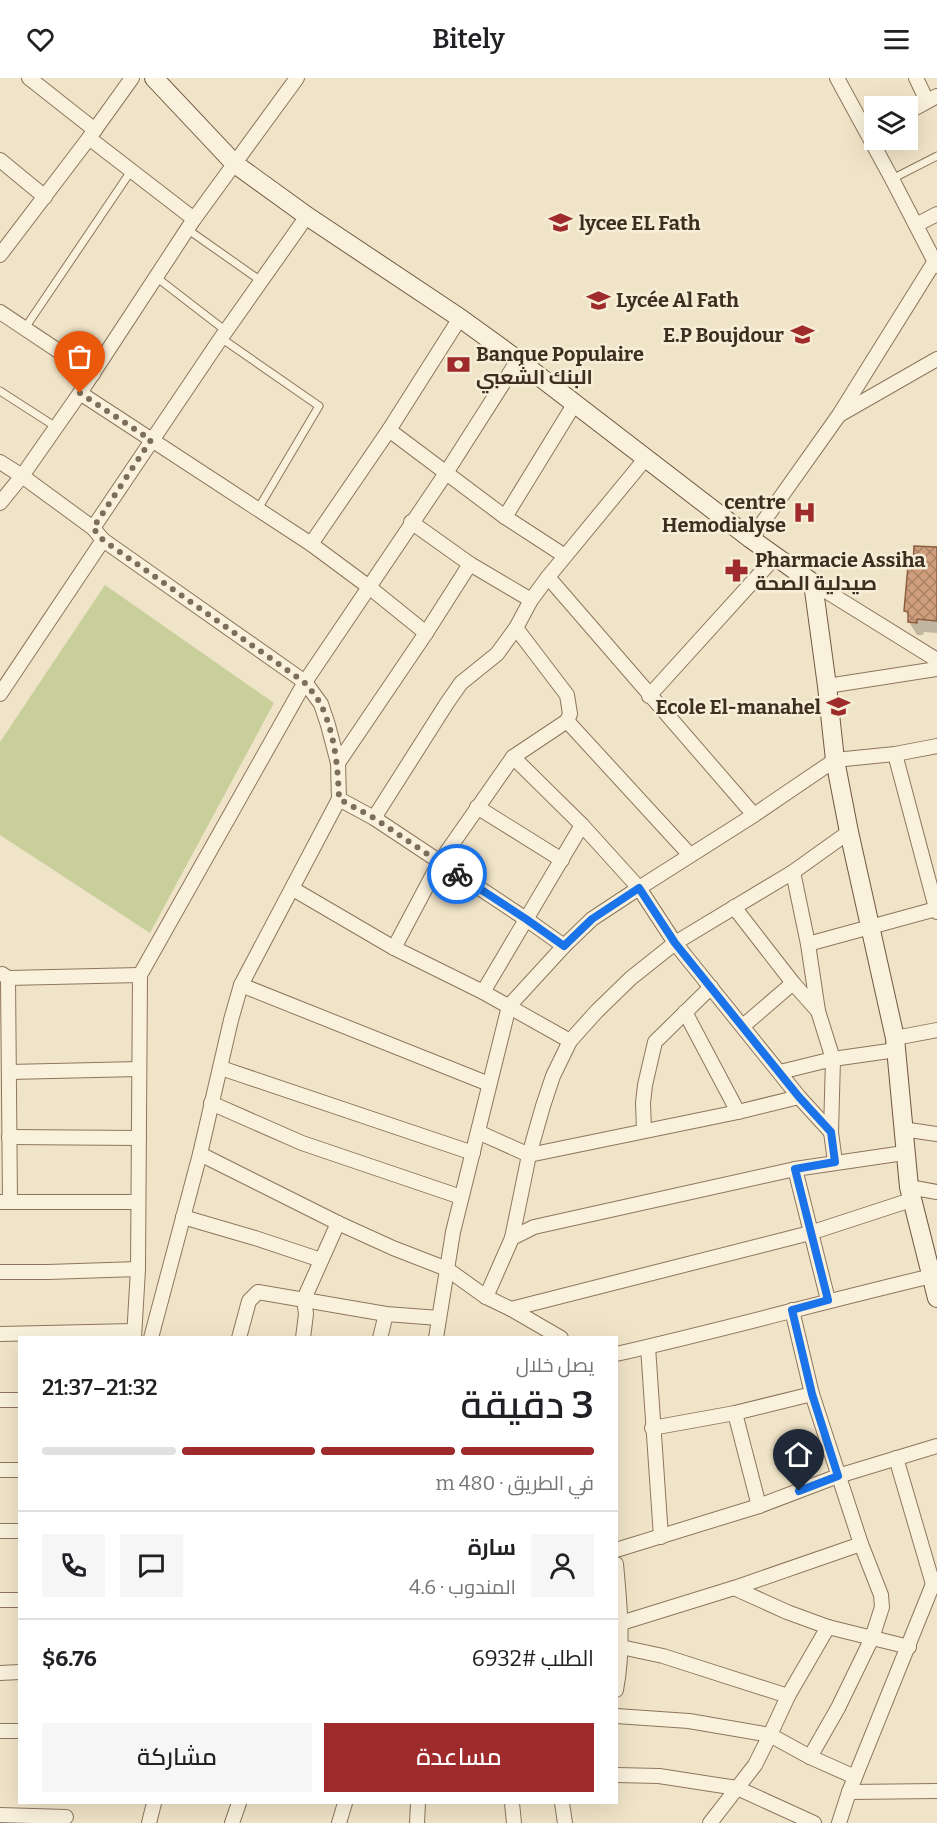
<!DOCTYPE html>
<html lang="ar">
<meta charset="utf-8">
<style>
body{margin:0;font-family:Bitter,Cairo,serif;background:#f6f6f6;color:#202124;direction:rtl;height:100vh;display:flex;flex-direction:column;font-size:22px;white-space:nowrap}
*{box-sizing:border-box;margin:0}
p{font-size:20px;color:#757577}
.icon{flex:none;width:33px;height:33px;fill:none;stroke:currentColor;stroke-width:2;stroke-linecap:round;stroke-linejoin:round}
.map{position:relative;flex:1;overflow:hidden;direction:ltr}
.sheet{position:absolute;left:18px;top:1258px;width:600px;height:468px;display:flex;flex-direction:column;background:#fff;border-radius:0px;box-shadow:0 6px 24px #0002;direction:rtl}
.sheet>*{flex:none}
.tools{position:absolute;left:864px;top:18px;display:grid;gap:12px}
.tools a{display:grid;place-items:center;width:54px;height:54px;border-radius:0px;background:#fff;box-shadow:0 6px 24px #0002;font-size:30px}
.pin{position:absolute;display:grid;place-items:center;width:51px;height:51px;color:#fff;margin:-62px -26px;border-radius:50% 50% 50% 0;rotate:-45deg;box-shadow:0 0 6px #0007}
.pin .icon{rotate:45deg}
.courier{position:absolute;display:grid;place-items:center;width:60px;height:60px;margin:-30px;border:4px solid #1a73e8;border-radius:50%;background:#fff;color:#222;box-shadow:0 2px 8px #0007}
.overview em{font-style:normal;font-weight:600}
.overview div{display:flex;flex-direction:column-reverse}
.overview{display:flex;align-items:center;justify-content:space-between;height:102px;padding:0 24px}
h1{font-size:39px;font-weight:600;line-height:45px}
.bar{display:grid;grid-template-columns:repeat(4,1fr);gap:9px 6px;align-content:center;height:72px;padding:0 24px}
.bar i{height:8px;border-radius:4px;background:#e0e0e0}
.bar .on{background:#9e2a2b}
.bar p{grid-column:span 4}
.line{display:flex;align-items:center;gap:15px;padding:0 24px;border-top:2px solid #e0e0e0}
.line div{flex:1}
.round{display:grid;place-items:center;flex:none;width:63px;height:63px;border-radius:0px;background:#f6f6f6}
.action{display:flex;gap:12px;margin-top:auto;padding:12px 24px}
.action a{flex:1;height:69px;border-radius:0px;background:#9e2a2b;color:#fff;font-size:24px;font-weight:600;line-height:69px;text-align:center}
.action a+a{background:#f6f6f6;color:#202124}
header{display:flex;justify-content:space-between;align-items:center;height:78px;padding:0 24px;background:#fff;font-size:27px;font-weight:600}
.map>svg:first-child{display:block}
</style>
<header><svg class="icon" aria-label="menu" viewBox="0 0 24 24"><path d="M4 6h16M4 12h16M4 18h16"/></svg>Bitely<svg class="icon" aria-label="heart" viewBox="0 0 24 24"><path d="M12 20l-8-8c-3-5 5-10 8-4 3-6 11-1 8 4z"/></svg></header>
<div class="map">
<svg width="937" height="1745" viewBox="0 0 937 1745">
<defs>
<pattern id="building-cross-hatch" width="8" height="8" patternUnits="userSpaceOnUse" patternTransform="scale(1.5)"><rect width="8" height="8" fill="#cf9f7d"/><path d="M0 0l8 8M0 8l8-8" fill="none" stroke="#a98266"/></pattern>
</defs>
<rect width="100%" height="100%" fill="#f0e4c8"/>
<!-- grass -->
<path fill="#c9cf9b" d="M105,507L274,625L150,855L0,757V664Z"/>
<!-- shadow -->
<path fill="#0003" d="M937,471V555L924,554L923,557H917L909,544V539L906,533L914,490Z"/>
<!-- building -->
<path fill="url(#building-cross-hatch)" stroke="#8d5f41" stroke-width="1.5" d="M914,468L937,469V543L917,541V545L908,544V534L904,533L908,488L913,489Z"/>
<g fill="none" stroke-linecap="round" stroke-linejoin="round">
<defs>
<g id="lane">
<path d="M892,101L937,78"/>
<path d="M187,151L261,203"/>
<path d="M156,199L226,253"/>
<path d="M25,250L131,93"/>
<path d="M221,260L319,328L258,431"/>
<path d="M0,313L56,349"/>
</g>
<g id="street">
<path d="M29,0L95,52"/>
<path d="M837,0L892,101L937,188"/>
<path d="M916,0L927,23"/>
<path d="M908,34L937,18"/>
<path d="M89,60L194,141"/>
<path d="M0,82L45,119"/>
<path d="M916,147L937,136"/>
<path d="M0,177L89,60L132,0"/>
<path d="M0,234L93,296"/>
<path d="M80,315L311,466L369,509L426,555"/>
<path d="M841,336L937,281"/>
<path d="M389,352L505,439L565,478"/>
<path d="M0,384L22,398L93,450L103,462L0,616"/>
<path d="M0,425L22,398L80,315L194,141L297,0"/>
<path d="M505,439L575,325"/>
<path d="M411,444L470,486L531,522"/>
<path d="M93,450L221,260L307,138"/>
<path d="M751,461L839,337L935,183"/>
<path d="M103,462L305,604L321,626L328,647L338,685L339,721L241,907L231,942L200,1076L151,1260"/>
<path d="M311,466L389,352L460,240"/>
<path d="M548,499L754,737"/>
<path d="M813,505L937,582"/>
<path d="M827,608L937,591"/>
<path d="M649,618L775,479"/>
<path d="M567,643L690,777"/>
<path d="M895,676L937,834"/>
<path d="M338,685L426,555L470,486"/>
<path d="M339,721L374,740L526,841L564,868"/>
<path d="M477,729L562,782"/>
<path d="M374,740L447,625L461,605L497,576L516,550L531,522L548,499L646,380"/>
<path d="M793,794L808,866L818,933L833,981L831,1054L835,1084"/>
<path d="M293,811L394,870L483,914L570,963"/>
<path d="M734,829L793,905L818,933"/>
<path d="M808,866L936,831"/>
<path d="M394,870L439,785L513,679L567,643L570,636L567,617L516,550"/>
<path d="M2,896L8,900L140,897"/>
<path d="M8,900L10,1124"/>
<path d="M241,907L489,1006"/>
<path d="M483,914L582,747"/>
<path d="M685,934L738,1034"/>
<path d="M743,948L793,905"/>
<path d="M895,960L937,952"/>
<path d="M221,990L473,1075"/>
<path d="M9,994L139,991"/>
<path d="M780,994L833,981L896,972"/>
<path d="M211,1025L302,1065L461,1119"/>
<path d="M902,1051L937,1056"/>
<path d="M644,1053L643,1025L645,1007L655,964L711,909"/>
<path d="M478,1054L529,1077L738,1034L799,1019"/>
<path d="M831,1054L799,1019L675,865L639,810L754,737L835,682L895,676L937,668"/>
<path d="M9,1059L139,1060"/>
<path d="M200,1076L338,1145L393,1170L447,1191L486,1219L511,1231L561,1260"/>
<path d="M795,1091L828,1222"/>
<path d="M909,1109L937,1114"/>
<path d="M0,1124H138"/>
<path d="M183,1139L255,1160L321,1182"/>
<path d="M512,1160L529,1077L543,1028L553,998L570,963L597,933L631,900L675,865L793,794L849,754"/>
<path d="M0,1194H48L138,1191"/>
<path d="M486,1219L512,1160L534,1149L795,1091L904,1075"/>
<path d="M511,1231L810,1155L911,1122"/>
<path d="M792,1232L812,1316L861,1466L881,1517L882,1529L872,1560L838,1630L810,1679"/>
<path d="M0,1256L134,1253"/>
<path d="M134,1260L138,1191L140,897L305,604L446,395L518,282"/>
<path d="M239,1260L249,1223L258,1214L386,1236L439,1240"/>
<path d="M303,1260L306,1236L304,1221L338,1145"/>
<path d="M380,1260L386,1236"/>
<path d="M436,1260L453,1154L509,928L564,868L592,841L639,810L582,747L513,679"/>
<path d="M648,1269L661,1459"/>
<path d="M616,1276C722,1252 826,1223 932,1198"/>
<path d="M0,1322H20"/>
<path d="M735,1335L759,1428"/>
<path d="M652,1350L735,1335L812,1316"/>
<path d="M896,1380L933,1506"/>
<path d="M0,1392H20"/>
<path d="M0,1453H20"/>
<path d="M616,1472L759,1428L838,1398L937,1368"/>
<path d="M616,1486C620,1529 624,1570 616,1612"/>
<path d="M734,1510L787,1534L828,1549L909,1569"/>
<path d="M0,1522H20"/>
<path d="M621,1545L734,1510L861,1466"/>
<path d="M621,1569L663,1578L788,1618"/>
<path d="M0,1595L20,1594"/>
<path d="M616,1638L689,1643L770,1657L810,1679L855,1699"/>
<path d="M0,1653H20"/>
<path d="M616,1697L659,1698L737,1710L814,1745"/>
<path d="M849,1714L937,1713"/>
<path d="M512,1725L514,1745"/>
<path d="M562,1725L565,1745"/>
<path d="M0,1737L66,1739"/>
<path d="M149,1745L154,1725"/>
<path d="M232,1745L239,1725"/>
<path d="M339,1745L345,1725"/>
<path d="M417,1745L418,1725"/>
<path d="M710,1745L755,1687L770,1657L788,1618L828,1549"/>
<path d="M839,1745L849,1714L933,1506L937,1502"/>
</g>
<path id="secondary" d="M154,0L235,86L307,138L460,240L518,282L751,461L813,505L827,608L835,682L849,754L895,960L909,1109L937,1220"/>
</defs>
<!-- lane casing -->
<use href="#lane" stroke="#8d765c" stroke-width="9"/>
<!-- street casing -->
<use href="#street" stroke="#8d765c" stroke-width="16"/>
<!-- secondary casing -->
<use href="#secondary" stroke="#6f573f" stroke-width="20"/>
<!-- lane -->
<use href="#lane" stroke="#faf1dc" stroke-width="7"/>
<!-- street -->
<use href="#street" stroke="#faf1dc" stroke-width="14"/>
<!-- secondary -->
<use href="#secondary" stroke="#faf1dc" stroke-width="18"/>
</g>
<g fill="none" stroke-linecap="round" stroke-linejoin="round">
<!-- done -->
<path stroke="#7c6e5b" stroke-width="6" stroke-dasharray="0 10.8" d="M80,315L151,362L93,450L103,462L304,604C310,611 317,619 321,627C335,656 338,690 339,721L374,740L457,796"/>
<!-- route -->
<path stroke="#1a73e8" stroke-width="8" d="M457,796L526,841L564,868L592,841L639,810L675,865L799,1019L831,1054L835,1084L795,1091L828,1222L792,1232L812,1316L838,1398L799,1413"/>
</g>
<!-- icons -->
<defs>
<symbol id="school-bare" viewBox="-9 -9 18 18"><path d="M0-5L7-2L0 1L-7-2ZM-4 1L0 2.5L4 1V4Q0 6-4 4Z" fill="#9e2a2b" stroke="#f7eed8" stroke-width="2.5" paint-order="stroke"/></symbol>
<symbol id="bank-bare" viewBox="-9 -9 18 18"><path d="M-6-4H6V4H-6ZM0-2.3a2.3 2.3 0 1 0 0 4.6a2.3 2.3 0 1 0 0-4.6Z" fill="#9e2a2b" stroke="#f7eed8" stroke-width="2.5" paint-order="stroke"/></symbol>
<symbol id="hospital-bare" viewBox="-9 -9 18 18"><path d="M-5-5h3v3.5h4V-5h3V5h-3V1.5h-4V5h-3Z" fill="#9e2a2b" stroke="#f7eed8" stroke-width="2.5" paint-order="stroke"/></symbol>
<symbol id="pharmacy-bare" viewBox="-9 -9 18 18"><path d="M-2-6h4v4h4v4h-4v4h-4v-4h-4v-4h4Z" fill="#9e2a2b" stroke="#f7eed8" stroke-width="2.5" paint-order="stroke"/></symbol>
</defs>
<g fill-rule="evenodd">
<use href="#school-bare" x="544" y="128" width="33" height="33"/>
<use href="#school-bare" x="582" y="206" width="33" height="33"/>
<use href="#school-bare" x="786" y="240" width="33" height="33"/>
<use href="#bank-bare" x="442" y="270" width="33" height="33"/>
<use href="#hospital-bare" x="788" y="418" width="33" height="33"/>
<use href="#pharmacy-bare" x="720" y="476" width="33" height="33"/>
<use href="#school-bare" x="822" y="612" width="33" height="33"/>
</g>
<g text-anchor="middle" dominant-baseline="central" stroke-width="5" stroke-linejoin="round" paint-order="stroke">
<!-- poi labels -->
<g font-size="20" font-weight="bold" fill="#3d2e20" stroke="#f7eed8" text-anchor="start">
<text x="579" y="145">lycee EL Fath</text>
<text x="616" y="222">Lycée Al Fath</text>
<text x="784" y="257" text-anchor="end">E.P Boujdour</text>
<text x="476" y="276">Banque Populaire<tspan x="476" dy="23">البنك الشعبي</tspan></text>
<text x="786" y="424" text-anchor="end">centre<tspan x="786" dy="23">Hemodialyse</tspan></text>
<text x="755" y="482">Pharmacie Assiha<tspan x="755" dy="23">صيدلية الصحة</tspan></text>
<text x="821" y="629" text-anchor="end">Ecole El-manahel</text>
</g>
</g>
</svg>
<div class="tools">
<a><svg class="icon" aria-label="layers" viewBox="0 0 24 24"><path d="M12 4l9 5-9 5-9-5zM3 14l9 5 9-5"/></svg></a>
</div>
<div class="pin" style="left:80px;top:315px;background:#ea580c"><svg class="icon" aria-label="bag" viewBox="0 0 24 24"><path d="M5 8h14l-1 12H6zM9 8a3 3 0 0 1 6 0"/></svg></div>
<div class="pin" style="left:799px;top:1413px;background:#1f2937"><svg class="icon" aria-label="home" viewBox="0 0 24 24"><path d="M3 11l9-7 9 7M6 9v11h12V9"/></svg></div>
<div class="courier" style="left:457px;top:796px"><svg class="icon" aria-label="bike" viewBox="0 0 24 24"><circle cx="6" cy="16" r="4"/><circle cx="18" cy="16" r="4"/><path d="M6 16l4-8h5l3 8M10 8l3 8H6M13 5h3"/></svg></div>
<section class="sheet">
<div class="overview"><div><h1>3 دقيقة</h1><p>يصل خلال</p></div><em>21:32–21:37</em></div>
<div class="bar"><i class="on"></i><i class="on"></i><i class="on"></i><i></i><p>في الطريق · 480 m</p></div>
<div class="line" style="height:108px"><a class="round"><svg class="icon" aria-label="person" viewBox="0 0 24 24"><circle cx="12" cy="8" r="4"/><path d="M4 21q1-7 8-7t8 7"/></svg></a><div><b>سارة</b><p>المندوب · 4.6</p></div><a class="round"><svg class="icon" aria-label="chat" viewBox="0 0 24 24"><path d="M4 5h16v11H9l-5 4z"/></svg></a><a class="round"><svg class="icon" aria-label="phone" viewBox="0 0 24 24"><path d="M5 4h4l2 5-3 2q2 4 5 5l2-3 5 2v4C11 20 4 13 5 4z"/></svg></a></div>
<div class="line" style="height:78px"><div>الطلب #6932</div><b>$6.76</b></div>
<div class="action"><a>مساعدة</a><a>مشاركة</a></div>
</section>
</div>
